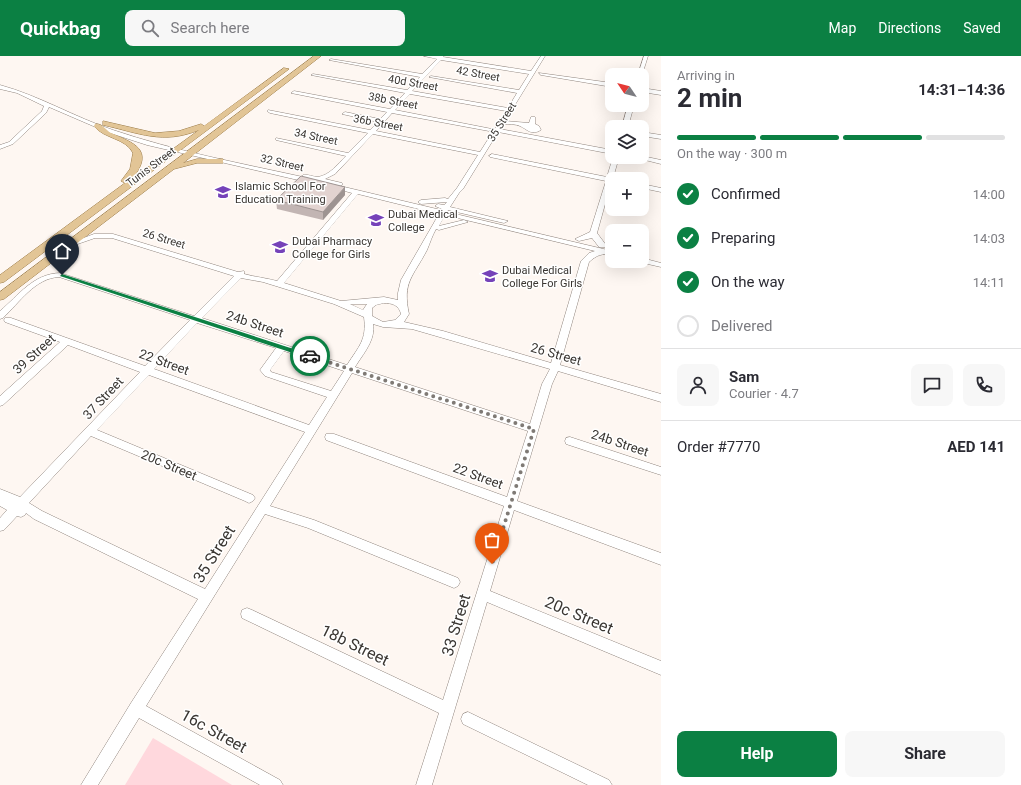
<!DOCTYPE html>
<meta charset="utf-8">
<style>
body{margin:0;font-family:Roboto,sans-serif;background:#f7f7f7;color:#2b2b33;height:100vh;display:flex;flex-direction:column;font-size:15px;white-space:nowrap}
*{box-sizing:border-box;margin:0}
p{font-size:13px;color:#7c7c81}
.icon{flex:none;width:22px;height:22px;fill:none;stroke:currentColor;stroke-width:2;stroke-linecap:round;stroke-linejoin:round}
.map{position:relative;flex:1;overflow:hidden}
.details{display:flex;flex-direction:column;background:#fff;width:360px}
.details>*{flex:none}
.needle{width:26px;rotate:305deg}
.tools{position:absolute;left:605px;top:12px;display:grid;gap:8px}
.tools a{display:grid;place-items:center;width:44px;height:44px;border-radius:8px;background:#fff;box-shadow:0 4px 16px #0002;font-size:20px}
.pin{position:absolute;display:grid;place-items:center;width:34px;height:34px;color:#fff;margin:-41px -17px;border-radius:50% 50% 50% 0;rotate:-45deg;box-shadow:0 0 4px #0007}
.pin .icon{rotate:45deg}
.courier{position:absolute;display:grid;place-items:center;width:40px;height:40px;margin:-20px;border:3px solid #0b8043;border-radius:50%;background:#fff;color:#222;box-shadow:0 1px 5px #0007}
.head em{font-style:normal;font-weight:700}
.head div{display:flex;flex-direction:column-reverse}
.head{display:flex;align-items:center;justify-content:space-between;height:68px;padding:0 16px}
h1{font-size:26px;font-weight:700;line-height:30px}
.bar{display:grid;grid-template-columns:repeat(4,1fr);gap:6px 4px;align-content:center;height:48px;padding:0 16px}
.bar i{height:5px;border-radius:3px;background:#e1e1e2}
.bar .on{background:#0b8043}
.bar p{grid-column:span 4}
.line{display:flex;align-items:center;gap:10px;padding:0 16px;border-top:1px solid #e1e1e2}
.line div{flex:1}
.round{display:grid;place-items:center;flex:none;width:42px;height:42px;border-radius:8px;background:#f7f7f7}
ol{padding:0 16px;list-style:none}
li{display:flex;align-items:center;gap:12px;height:44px}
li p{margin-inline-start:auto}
li .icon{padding:4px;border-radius:50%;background:#0b8043;color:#fff;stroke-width:4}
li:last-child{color:#7c7c81}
li i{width:22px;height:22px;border:2px solid #e1e1e2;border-radius:50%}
.primary-button{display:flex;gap:8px;margin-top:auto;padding:8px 16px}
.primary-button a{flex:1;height:46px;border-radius:8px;background:#0b8043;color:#fff;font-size:16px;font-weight:700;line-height:46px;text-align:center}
.primary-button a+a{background:#f7f7f7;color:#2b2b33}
header{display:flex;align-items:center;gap:24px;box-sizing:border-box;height:56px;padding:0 20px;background:#0b8043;color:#fff}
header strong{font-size:19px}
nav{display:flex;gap:22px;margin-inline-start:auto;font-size:14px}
.search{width:280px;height:36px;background:#f7f7f7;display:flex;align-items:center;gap:10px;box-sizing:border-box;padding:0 14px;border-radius:8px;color:#7c7c81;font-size:15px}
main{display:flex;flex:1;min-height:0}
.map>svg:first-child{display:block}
</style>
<header>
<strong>Quickbag</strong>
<div class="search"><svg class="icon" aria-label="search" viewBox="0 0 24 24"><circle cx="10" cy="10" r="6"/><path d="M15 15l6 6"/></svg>Search here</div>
<nav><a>Map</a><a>Directions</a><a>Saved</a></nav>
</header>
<main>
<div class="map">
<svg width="661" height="729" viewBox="0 0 661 729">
<rect width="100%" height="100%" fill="#fef7f2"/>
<!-- green -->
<path fill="#ffd8dd" d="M153,682L232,729H125Z"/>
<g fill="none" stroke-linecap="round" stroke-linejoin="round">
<defs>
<g id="minor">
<path d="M424,0H444L443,1L531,15L541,0H545L505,65L529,67L531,61H535V68L539,70L541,74C531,80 527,73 520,70C516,68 508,68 503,68L500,73L612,94V98L498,76L463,133L459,137L450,151L508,165L504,167L448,154L447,156L612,195V199C602,197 597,199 589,206L560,309L661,338V346L558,315L552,328L517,445L661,497V509L514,454L490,535L661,605V619L487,546L432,729H416L439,657L242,562L241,558L242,554L247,552L252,554L443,644L504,450L326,384L325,381L326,378H334L507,441L528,375L352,317L270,450L314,464L458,522L460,526L458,530L454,532L308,472L265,458L146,650L280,724L283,729H260L139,662L98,729H81L131,647L198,543L34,463L26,457L25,459L21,461L17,460L4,474L0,475V462L7,454L0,450V433L20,441L140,316L68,289L3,349L0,350V340L60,286L5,266L4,264L5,262H11L145,310L190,264L59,221C35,222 19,247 3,262L0,263V255C19,239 33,218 60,217L194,260L234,220L112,182H95L69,191L65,189L94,178H113L238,216L244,215V218C255,221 266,222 277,225L352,137L330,131L329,130L332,128L313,124V126L311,127L147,89L107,76L49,51L46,57L13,88L0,93V89L9,86L42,55L44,50L17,37L0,33V29C40,40 74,61 113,74C175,95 239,107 303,121V119C308,118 313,121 318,121C330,119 338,108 346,100L276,84V82L348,97L368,77L270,57L267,55L268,54L370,74L378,66L342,58L345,56L380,63L387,56L291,37L294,35L390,53L405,37L311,19L313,18L407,34L420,21L329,4L331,3L422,18L437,3ZM441,4L529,18L519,34L431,20L429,21L517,37L508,52L412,35ZM410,38L506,55L480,96L376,75L392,57L489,75L492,73L395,54ZM373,78L478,99L457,132L448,143L445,142L421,144L418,146L421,148L447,146L444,149L438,148L435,150L442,153L441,154L340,130L343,128L342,127L325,123L335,118ZM358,138L439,158L401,224L398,237V244L384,241L341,245L284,227ZM445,159L595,195L589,197L581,205L551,307L443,275L404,266L409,258C402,226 413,221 427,194C430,187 432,180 436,173L439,174L468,166L464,164L439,170ZM241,222L263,226L334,248L364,261C367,284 359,290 347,309L202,262ZM384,247C392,247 399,249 401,258L395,264L383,266L372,260V252L376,249ZM350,248H367L363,254ZM197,267L276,292L260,314L265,320L327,341L309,369L154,313ZM373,268L383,271L412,273L550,313L542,328L530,368L355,311C363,298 376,284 373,268ZM284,295L344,315L331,335L271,316L270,314ZM149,319L305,376L205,533L42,455L29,447L91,380L245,445L249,447L253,445L255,442L253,439L97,374Z"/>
<path d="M644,0H648L642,19H638Z"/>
<path d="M539,17L612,27V31L541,19Z"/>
<path d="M642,32L661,35V39L642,36Z"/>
<path d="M628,49H634L628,71H622Z"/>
<path d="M642,76L661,79V83L642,80Z"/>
<path d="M492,98L607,121L613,101H619L613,122L615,123H612L597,177L606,189L605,191H599L592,182L579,185L575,183L590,176L606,125L490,101L489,100Z"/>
<path d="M642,100L661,104V108L633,101Z"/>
<path d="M642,128L661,132V136L642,132Z"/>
<path d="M642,202L661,207V211L639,206L642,205Z"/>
<path d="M570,381L661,411V419L566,388L565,385L566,382Z"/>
<path d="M468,656L609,724L612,729H588L463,668L461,663L463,658Z"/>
</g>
<g id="major">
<path d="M314,0H321L183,107L197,103H223V107H197L174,113L4,243L0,244V236Z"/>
<path d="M284,12L289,13L4,226L0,227V219L125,127L121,125L130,113L133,97C126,82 104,83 94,70L95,68C102,67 106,74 111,77C133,87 155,93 133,122L199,74C163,89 139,77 103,69V65L155,77L179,75L201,68L204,70Z"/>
</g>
</defs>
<!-- minor casing -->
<use href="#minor" stroke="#90857e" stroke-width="1"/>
<!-- major casing -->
<use href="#major" stroke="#9a7a46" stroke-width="1"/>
<!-- minor -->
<use href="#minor" fill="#fff" fill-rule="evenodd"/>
<!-- major -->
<use href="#major" fill="#e2c596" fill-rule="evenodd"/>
</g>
<!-- wall -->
<path fill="#c2b5b3" d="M345,139L323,164L277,153L276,144Z"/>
<!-- shaded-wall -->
<path fill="#9e9492" d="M345,131V139L323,164V156Z"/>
<!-- building -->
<path fill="#e2d3d0" stroke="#9e9492" d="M301,120L345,131L323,156L276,144Z"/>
<!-- route -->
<path fill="#0b8043" d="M62,218L312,299L313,300L308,302L60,220Z"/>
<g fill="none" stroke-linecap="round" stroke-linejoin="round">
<!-- done -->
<path stroke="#7f7a75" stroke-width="4" stroke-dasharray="0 7.2" d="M310,300L534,373L492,508"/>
</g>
<!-- icons -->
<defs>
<symbol id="school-bare" viewBox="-9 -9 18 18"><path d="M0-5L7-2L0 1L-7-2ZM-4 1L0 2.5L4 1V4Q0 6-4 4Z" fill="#7542b9" stroke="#fff" stroke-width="2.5" paint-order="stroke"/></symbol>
<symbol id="university-bare" viewBox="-9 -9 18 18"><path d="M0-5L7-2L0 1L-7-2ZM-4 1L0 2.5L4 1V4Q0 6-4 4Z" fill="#7542b9" stroke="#fff" stroke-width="2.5" paint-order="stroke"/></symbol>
</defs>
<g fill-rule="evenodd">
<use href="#school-bare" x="212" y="125" width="22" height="22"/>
<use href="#university-bare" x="365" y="153" width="22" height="22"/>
<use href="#university-bare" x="269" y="180" width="22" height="22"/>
<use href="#university-bare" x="479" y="209" width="22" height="22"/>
</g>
<g text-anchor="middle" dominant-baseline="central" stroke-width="3" stroke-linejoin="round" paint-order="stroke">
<!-- far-street labels -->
<g font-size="11" fill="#3a3632" stroke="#fff">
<text transform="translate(478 18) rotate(10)">42 Street</text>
<text transform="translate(413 27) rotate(10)">40d Street</text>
<text transform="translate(393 45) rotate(11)">38b Street</text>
<text transform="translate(502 66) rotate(-58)">35 Street</text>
<text transform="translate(378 67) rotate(11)">36b Street</text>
<text transform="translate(316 81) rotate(12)">34 Street</text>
<text transform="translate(282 107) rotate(13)">32 Street</text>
<text transform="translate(151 111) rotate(-37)">Tunis Street</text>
<text transform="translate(164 183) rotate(17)">26 Street</text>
</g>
<!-- far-poi labels -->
<g font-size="11" fill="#3a3632" stroke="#fff" text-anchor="start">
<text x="235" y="130">Islamic School For<tspan x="235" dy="13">Education Training</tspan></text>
<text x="388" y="158">Dubai Medical<tspan x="388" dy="13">College</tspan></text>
<text x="292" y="185">Dubai Pharmacy<tspan x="292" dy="13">College for Girls</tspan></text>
<text x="502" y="214">Dubai Medical<tspan x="502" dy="13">College For Girls</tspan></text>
</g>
<!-- street labels -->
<g font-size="13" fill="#3a3632" stroke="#fff">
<text transform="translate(255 268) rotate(18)">24b Street</text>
<text transform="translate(34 298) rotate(-42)">39 Street</text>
<text transform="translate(556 298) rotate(16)">26 Street</text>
<text transform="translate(164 306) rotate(20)">22 Street</text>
<text transform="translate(103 342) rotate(-47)">37 Street</text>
<text transform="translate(620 387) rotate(18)">24b Street</text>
<text transform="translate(169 409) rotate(23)">20c Street</text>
<text transform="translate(478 420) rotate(20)">22 Street</text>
</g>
<!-- near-street labels -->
<g font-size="16" fill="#3a3632" stroke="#fff">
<text transform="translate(214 498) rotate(-58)">35 Street</text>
<text transform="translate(579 559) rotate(23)">20c Street</text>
<text transform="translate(456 569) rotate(-73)">33 Street</text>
<text transform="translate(355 589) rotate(26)">18b Street</text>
<text transform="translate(214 675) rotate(29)">16c Street</text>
</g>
</g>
</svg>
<div class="tools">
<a><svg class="needle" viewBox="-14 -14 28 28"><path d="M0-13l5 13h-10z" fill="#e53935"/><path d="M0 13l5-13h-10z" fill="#7c7c81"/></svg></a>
<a><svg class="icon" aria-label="layers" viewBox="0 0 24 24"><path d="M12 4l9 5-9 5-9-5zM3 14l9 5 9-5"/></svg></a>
<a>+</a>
<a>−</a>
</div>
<div class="pin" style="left:492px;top:508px;background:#ea580c"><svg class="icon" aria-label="bag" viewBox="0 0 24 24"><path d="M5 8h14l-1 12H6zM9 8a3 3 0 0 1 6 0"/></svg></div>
<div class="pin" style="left:62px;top:219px;background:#1f2937"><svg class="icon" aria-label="home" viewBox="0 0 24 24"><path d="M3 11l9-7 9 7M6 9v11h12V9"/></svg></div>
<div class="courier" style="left:310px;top:300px"><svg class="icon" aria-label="car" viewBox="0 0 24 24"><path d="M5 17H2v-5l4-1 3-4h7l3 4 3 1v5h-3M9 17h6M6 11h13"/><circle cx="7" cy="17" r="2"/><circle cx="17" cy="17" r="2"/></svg></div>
</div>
<section class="details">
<div class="head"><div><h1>2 min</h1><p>Arriving in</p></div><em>14:31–14:36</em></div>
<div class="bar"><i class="on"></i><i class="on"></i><i class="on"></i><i></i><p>On the way · 300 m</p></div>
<ol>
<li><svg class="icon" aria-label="check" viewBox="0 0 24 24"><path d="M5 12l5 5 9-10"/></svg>Confirmed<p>14:00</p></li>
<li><svg class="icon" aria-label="check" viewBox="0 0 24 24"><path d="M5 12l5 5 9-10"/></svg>Preparing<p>14:03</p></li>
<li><svg class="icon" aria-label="check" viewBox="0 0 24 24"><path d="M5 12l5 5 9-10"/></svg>On the way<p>14:11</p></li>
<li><i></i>Delivered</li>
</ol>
<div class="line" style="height:72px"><a class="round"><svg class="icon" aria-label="person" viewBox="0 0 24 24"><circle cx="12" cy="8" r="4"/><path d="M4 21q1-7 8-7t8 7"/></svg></a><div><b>Sam</b><p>Courier · 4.7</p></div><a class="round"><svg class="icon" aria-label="chat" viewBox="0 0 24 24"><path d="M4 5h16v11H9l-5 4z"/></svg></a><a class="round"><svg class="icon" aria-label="phone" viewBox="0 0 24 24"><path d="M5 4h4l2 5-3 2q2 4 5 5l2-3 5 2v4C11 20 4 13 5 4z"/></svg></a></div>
<div class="line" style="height:52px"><div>Order #7770</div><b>AED 141</b></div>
<div class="primary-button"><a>Help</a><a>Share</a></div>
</section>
</main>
